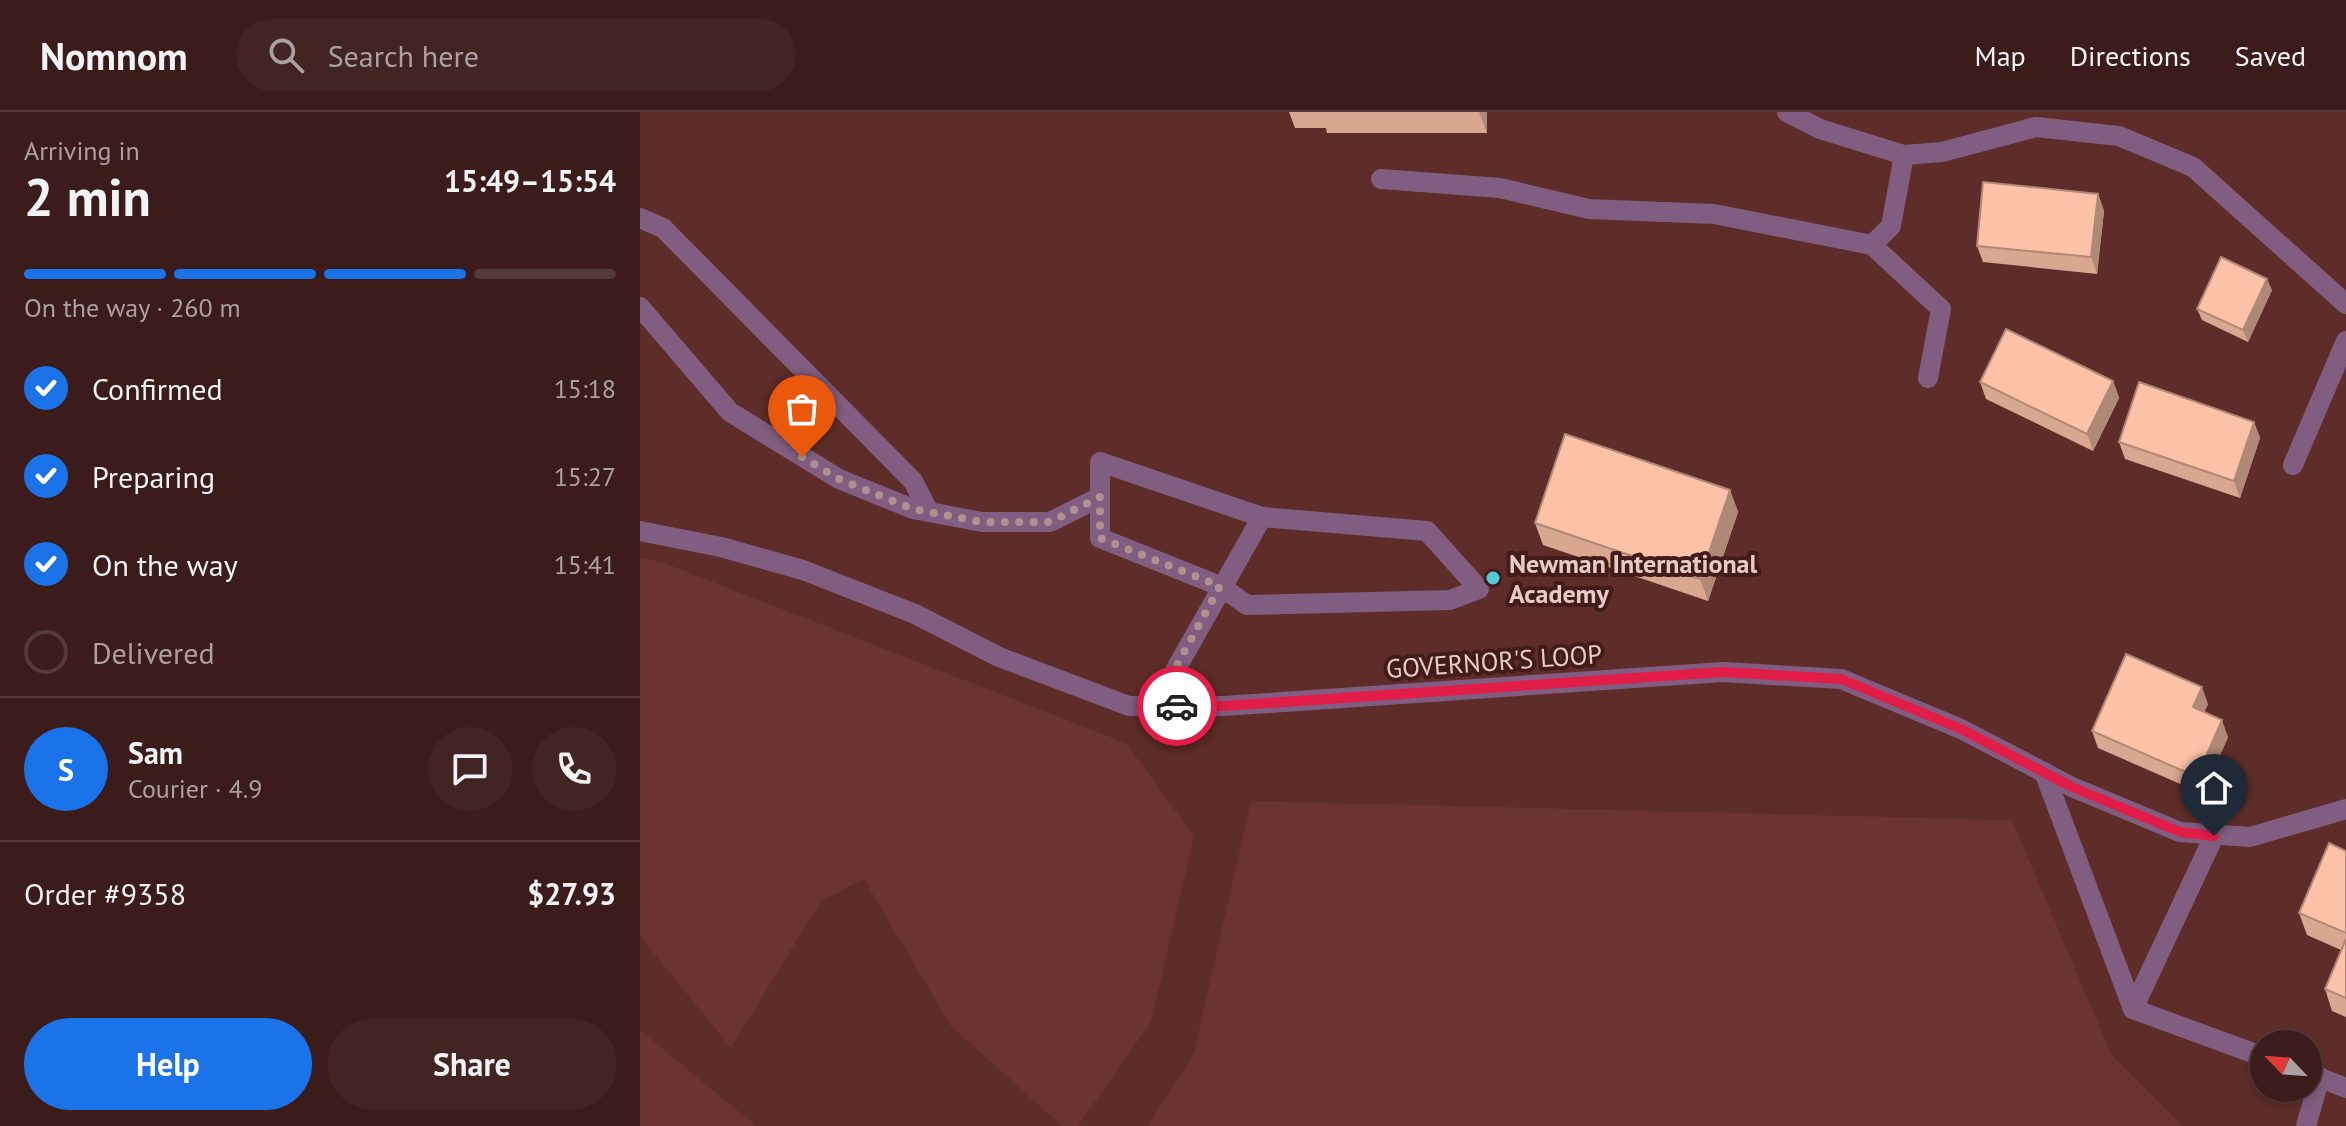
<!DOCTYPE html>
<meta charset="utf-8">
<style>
body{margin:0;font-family:"PT Sans",sans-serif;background:#422523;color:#f1f3f6;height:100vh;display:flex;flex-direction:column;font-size:30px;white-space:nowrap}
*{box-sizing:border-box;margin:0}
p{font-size:26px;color:#aca1a2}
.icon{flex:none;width:44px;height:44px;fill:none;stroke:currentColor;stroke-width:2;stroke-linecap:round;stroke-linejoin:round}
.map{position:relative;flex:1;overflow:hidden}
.details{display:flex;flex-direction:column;background:#3b1c1a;width:640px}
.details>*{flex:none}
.needle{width:52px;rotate:295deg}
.controls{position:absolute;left:1610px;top:918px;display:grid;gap:16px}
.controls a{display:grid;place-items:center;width:72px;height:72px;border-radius:50%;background:#3b1c1a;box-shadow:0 4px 12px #0003,0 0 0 2px #543a39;font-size:40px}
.pin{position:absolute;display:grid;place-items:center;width:68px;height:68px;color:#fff;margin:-82px -34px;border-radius:50% 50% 50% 0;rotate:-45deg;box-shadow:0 0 8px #0007}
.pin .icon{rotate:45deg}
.courier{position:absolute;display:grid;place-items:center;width:80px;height:80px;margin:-40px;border:6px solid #e11d48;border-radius:50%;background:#fff;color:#222;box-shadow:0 2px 10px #0007}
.summary em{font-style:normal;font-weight:700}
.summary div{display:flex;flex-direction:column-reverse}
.summary{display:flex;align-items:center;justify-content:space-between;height:136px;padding:0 24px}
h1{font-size:52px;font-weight:700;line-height:60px}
.bar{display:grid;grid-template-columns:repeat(4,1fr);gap:12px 8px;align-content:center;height:96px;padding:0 24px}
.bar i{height:10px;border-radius:6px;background:#543a39}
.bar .on{background:#1a73e8}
.bar p{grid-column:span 4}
.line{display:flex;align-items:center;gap:20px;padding:0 24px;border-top:2px solid #543a39}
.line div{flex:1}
.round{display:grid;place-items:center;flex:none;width:84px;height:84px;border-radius:42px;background:#422523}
ol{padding:0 24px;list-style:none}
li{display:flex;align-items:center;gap:24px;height:88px}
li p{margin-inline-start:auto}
li .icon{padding:8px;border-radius:50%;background:#1a73e8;color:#fff;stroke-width:4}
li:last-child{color:#aca1a2}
li i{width:44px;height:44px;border:4px solid #543a39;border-radius:50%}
.button{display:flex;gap:16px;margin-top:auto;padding:16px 24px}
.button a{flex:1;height:92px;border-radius:48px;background:#1a73e8;color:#fff;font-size:32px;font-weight:700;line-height:92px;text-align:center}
.button a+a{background:#422523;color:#f1f3f6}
header{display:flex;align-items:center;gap:48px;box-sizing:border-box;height:112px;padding:0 40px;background:#3b1c1a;border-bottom:2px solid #543a39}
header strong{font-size:38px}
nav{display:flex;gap:44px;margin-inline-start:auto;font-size:28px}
.search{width:560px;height:72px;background:#422523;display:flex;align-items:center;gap:20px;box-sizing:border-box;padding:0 28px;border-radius:44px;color:#aca1a2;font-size:30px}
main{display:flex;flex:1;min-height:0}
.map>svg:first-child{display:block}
</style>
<header>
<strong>Nomnom</strong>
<div class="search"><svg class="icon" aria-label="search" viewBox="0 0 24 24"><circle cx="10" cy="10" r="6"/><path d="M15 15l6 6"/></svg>Search here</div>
<nav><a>Map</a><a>Directions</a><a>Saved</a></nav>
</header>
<main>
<section class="details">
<div class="summary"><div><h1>2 min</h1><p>Arriving in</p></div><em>15:49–15:54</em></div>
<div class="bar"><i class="on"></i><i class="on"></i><i class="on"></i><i></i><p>On the way · 260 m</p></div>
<ol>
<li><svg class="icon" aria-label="check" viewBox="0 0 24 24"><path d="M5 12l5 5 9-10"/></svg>Confirmed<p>15:18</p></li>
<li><svg class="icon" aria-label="check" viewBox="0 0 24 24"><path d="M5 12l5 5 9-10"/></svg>Preparing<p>15:27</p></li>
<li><svg class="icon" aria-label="check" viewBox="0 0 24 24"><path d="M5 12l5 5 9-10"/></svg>On the way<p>15:41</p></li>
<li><i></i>Delivered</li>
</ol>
<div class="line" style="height:144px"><b class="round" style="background:#1a73e8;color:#fff">S</b><div><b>Sam</b><p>Courier · 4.9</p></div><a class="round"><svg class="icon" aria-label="chat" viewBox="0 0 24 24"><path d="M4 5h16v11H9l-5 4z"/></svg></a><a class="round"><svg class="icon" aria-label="phone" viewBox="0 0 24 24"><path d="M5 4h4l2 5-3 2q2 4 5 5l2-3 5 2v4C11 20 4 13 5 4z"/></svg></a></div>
<div class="line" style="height:104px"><div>Order #9358</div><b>$27.93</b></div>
<div class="button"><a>Help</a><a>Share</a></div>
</section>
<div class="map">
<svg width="1706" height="1014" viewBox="0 0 1706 1014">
<rect width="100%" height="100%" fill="#4f2522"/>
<!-- built -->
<path fill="#5e2d29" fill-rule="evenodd" d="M0,0H1706V1014H0ZM1624,932H1668V976H1624Z"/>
<!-- green -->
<g fill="#6b3430">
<path d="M0,446L21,450L486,631L554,724L511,910L438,1014H422L311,914L224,767L181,789L91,936L0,824Z"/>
<path d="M611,689L1372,708L1471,942L1543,1014H508L554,941Z"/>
<path d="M0,918L116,1014H0Z"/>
</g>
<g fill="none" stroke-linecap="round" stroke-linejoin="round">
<!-- minor -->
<g stroke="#815e81" stroke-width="20">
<path d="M1147,0L1180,17L1264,43L1302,40L1396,15L1479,24L1553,55L1706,192"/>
<path d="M741,67L860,76L949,97L1074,102L1232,133L1251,114L1264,43"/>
<path d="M0,106L23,116L273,369L289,400"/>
<path d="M1232,133L1301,197L1288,266"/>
<path d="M0,195L90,300L199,367L273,397L342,410H410L460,385"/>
<path d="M460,350L622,405L787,419L839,477L810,488L607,493L580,474L460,426Z"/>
<path d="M1653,353L1706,229"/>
<path d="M0,419L81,435L163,458L275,502L359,545L489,594H584L1083,560L1201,567L1321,617L1432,675L1540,720L1610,725L1706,697"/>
<path d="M515,594L622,405"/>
<path d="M1404,660L1493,897L1624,945"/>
<path d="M1493,897L1574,724"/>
<path d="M1668,961L1706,976"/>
<path d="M1666,1014L1680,965"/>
</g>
</g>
<!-- wall -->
<g fill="#d9a790">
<path d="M649,0H847V21H687L686,16H655Z"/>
<path d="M1458,82L1464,99L1457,162L1343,150L1337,134Z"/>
<path d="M1632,178L1608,230L1562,208L1557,197Z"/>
<path d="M1473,269L1479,286L1453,339L1346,287L1340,270Z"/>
<path d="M1614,310L1620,326L1600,386L1485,347L1479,330Z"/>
<path d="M1090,378L1098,400L1068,489L903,433L895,411Z"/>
<path d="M1568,592L1564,600L1588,625L1563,682L1458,636L1452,619Z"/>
<path d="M1706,739V905L1692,899L1685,877L1701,838L1667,823L1659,801Z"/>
</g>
<!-- shaded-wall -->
<g fill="#b08876">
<path d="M839,0H847V21Z"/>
<path d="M1458,82L1464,99L1457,162L1451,145Z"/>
<path d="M1627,167L1632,178L1608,230L1603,218Z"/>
<path d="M1473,269L1479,286L1453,339L1447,322Z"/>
<path d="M1614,310L1620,326L1600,386L1594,369Z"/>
<path d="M1090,378L1098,400L1068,489L1060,467Z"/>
<path d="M1562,575L1568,592L1559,612L1553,595Z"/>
<path d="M1582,608L1588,625L1563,682L1557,665Z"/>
</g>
<!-- building -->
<g fill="#fcc2a8" stroke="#b08876" stroke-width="2">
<path d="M1343,70L1458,82L1451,145L1337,134Z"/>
<path d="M1581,145L1627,167L1603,218L1557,197Z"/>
<path d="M1366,217L1473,269L1447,322L1340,270Z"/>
<path d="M1499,270L1614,310L1594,369L1479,330Z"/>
<path d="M925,322L1090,378L1060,467L895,411Z"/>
<path d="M1486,542L1562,575L1553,595L1582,608L1557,665L1452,619Z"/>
<path d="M1689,731L1706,739V821L1659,801Z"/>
<path d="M1706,827V886L1685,877Z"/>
</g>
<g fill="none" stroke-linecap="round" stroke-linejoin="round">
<!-- done -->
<path stroke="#b1918d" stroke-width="8" stroke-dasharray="0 14.4" d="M162,345L199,367L273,397L342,410H410L460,385V426L580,474L515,594H537"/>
<!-- route -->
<path stroke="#e11d48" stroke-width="10" d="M537,594H584L1083,560L1201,567L1321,617L1432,675L1540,720L1574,724"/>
</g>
<!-- markers -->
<circle fill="#52cbd9" stroke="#431b18" stroke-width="3" cx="853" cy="466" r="8"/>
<g text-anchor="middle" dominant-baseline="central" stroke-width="8" stroke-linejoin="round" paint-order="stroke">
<!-- poi labels -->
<g font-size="26" font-weight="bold" fill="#e6cbc7" stroke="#431b18" text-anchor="start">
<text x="869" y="451">Newman International<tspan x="869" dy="30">Academy</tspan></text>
</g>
<!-- street labels -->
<g font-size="26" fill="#e6cbc7" stroke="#431b18">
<text transform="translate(854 549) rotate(-4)">GOVERNOR'S LOOP</text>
</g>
</g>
</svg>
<div class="controls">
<a><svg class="needle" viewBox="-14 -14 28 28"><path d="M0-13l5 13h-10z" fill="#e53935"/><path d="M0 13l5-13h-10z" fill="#aca1a2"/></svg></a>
</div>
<div class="pin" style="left:162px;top:345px;background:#ea580c"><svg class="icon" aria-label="bag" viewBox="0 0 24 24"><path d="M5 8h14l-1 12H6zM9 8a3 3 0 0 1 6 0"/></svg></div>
<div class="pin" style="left:1574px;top:724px;background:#1f2937"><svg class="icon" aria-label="home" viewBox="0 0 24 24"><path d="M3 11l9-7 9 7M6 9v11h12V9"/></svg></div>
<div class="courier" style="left:537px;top:594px"><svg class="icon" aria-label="car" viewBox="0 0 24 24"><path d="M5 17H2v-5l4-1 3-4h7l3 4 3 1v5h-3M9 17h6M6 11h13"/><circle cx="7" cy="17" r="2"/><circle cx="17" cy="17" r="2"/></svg></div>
</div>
</main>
